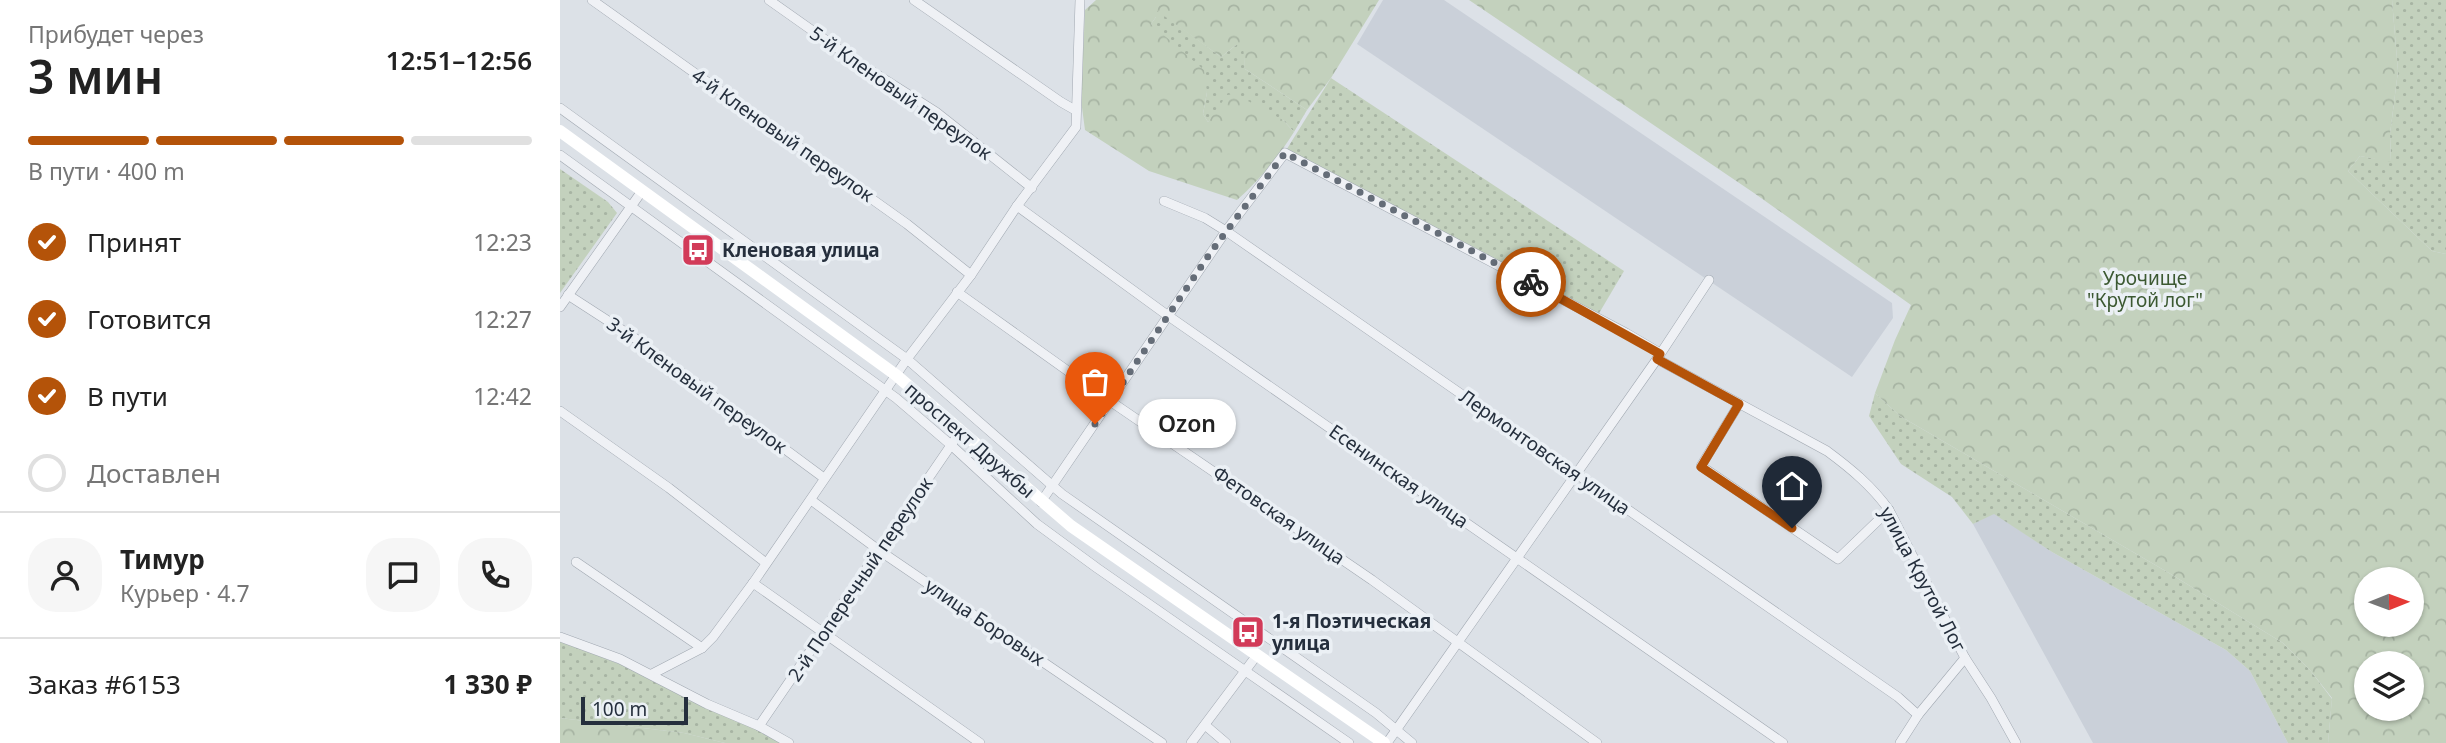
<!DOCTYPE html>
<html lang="ru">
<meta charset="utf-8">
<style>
body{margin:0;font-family:"Noto Sans",sans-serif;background:#f6f6f6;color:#222;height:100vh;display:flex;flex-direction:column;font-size:26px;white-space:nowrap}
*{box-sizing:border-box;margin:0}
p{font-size:23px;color:#767676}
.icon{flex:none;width:38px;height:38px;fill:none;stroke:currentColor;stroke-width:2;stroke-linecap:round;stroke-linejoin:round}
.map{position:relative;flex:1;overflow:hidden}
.side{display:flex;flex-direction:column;background:#fff;width:560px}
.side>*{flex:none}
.needle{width:46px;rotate:89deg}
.buttons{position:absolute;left:1794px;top:567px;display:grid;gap:14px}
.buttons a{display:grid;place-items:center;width:70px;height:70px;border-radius:50%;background:#fff;box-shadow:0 2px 5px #0004;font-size:35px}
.scale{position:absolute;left:21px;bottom:18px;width:107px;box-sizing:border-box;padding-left:7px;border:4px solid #252f3d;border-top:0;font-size:19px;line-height:24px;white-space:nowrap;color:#252f3d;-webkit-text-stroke:5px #ebf0f5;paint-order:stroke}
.pin{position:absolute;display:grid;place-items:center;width:60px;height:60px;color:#fff;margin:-72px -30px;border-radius:50% 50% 50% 0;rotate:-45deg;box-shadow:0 0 7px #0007}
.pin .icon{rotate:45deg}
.courier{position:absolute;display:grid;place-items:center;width:70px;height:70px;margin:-35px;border:5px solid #b45309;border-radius:50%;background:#fff;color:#222;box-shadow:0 2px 9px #0007}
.bubble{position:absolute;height:49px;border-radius:24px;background:#fff;box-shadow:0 2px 5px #0004;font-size:23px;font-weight:600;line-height:49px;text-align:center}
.summary em{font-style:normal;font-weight:600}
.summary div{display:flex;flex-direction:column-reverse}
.summary{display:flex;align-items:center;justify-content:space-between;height:119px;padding:0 28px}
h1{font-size:46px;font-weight:600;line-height:52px}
.bar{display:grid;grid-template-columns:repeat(4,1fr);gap:10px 7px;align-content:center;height:84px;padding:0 28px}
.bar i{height:9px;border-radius:5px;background:#e0e0e0}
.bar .selected{background:#b45309}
.bar p{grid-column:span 4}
.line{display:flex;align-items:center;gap:18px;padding:0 28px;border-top:2px solid #e0e0e0}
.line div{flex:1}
.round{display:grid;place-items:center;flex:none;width:74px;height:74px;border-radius:28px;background:#f6f6f6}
ol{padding:0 28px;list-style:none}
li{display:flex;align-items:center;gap:21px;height:77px}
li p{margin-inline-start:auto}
li .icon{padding:7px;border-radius:50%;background:#b45309;color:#fff;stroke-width:4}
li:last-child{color:#767676}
li i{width:38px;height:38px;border:4px solid #e0e0e0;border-radius:50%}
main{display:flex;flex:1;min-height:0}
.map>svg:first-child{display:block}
</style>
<main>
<section class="side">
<div class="summary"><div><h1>3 мин</h1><p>Прибудет через</p></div><em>12:51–12:56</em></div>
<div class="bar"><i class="selected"></i><i class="selected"></i><i class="selected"></i><i></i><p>В пути · 400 m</p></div>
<ol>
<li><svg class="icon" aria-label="check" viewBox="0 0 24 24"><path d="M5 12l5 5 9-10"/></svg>Принят<p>12:23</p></li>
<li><svg class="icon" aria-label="check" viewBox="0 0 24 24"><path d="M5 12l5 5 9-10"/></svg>Готовится<p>12:27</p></li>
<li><svg class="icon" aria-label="check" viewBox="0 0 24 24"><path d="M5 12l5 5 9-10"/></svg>В пути<p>12:42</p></li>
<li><i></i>Доставлен</li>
</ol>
<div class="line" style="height:126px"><a class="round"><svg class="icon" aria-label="person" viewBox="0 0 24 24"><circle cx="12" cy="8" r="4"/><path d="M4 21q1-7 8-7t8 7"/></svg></a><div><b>Тимур</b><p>Курьер · 4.7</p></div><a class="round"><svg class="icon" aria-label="chat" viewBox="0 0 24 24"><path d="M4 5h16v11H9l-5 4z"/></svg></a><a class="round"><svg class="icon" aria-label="phone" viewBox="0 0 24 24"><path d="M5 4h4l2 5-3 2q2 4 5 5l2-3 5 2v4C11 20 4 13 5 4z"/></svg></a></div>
<div class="line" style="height:91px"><div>Заказ #6153</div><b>1 330 ₽</b></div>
</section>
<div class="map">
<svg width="1886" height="743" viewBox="0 0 1886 743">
<defs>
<pattern id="grass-dots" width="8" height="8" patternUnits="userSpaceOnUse" patternTransform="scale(1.75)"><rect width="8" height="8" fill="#c3d1bd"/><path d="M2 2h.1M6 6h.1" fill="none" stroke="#a7b4a3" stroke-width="1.8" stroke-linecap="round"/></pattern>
<pattern id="forest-crowns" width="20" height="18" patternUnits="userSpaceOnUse" patternTransform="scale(1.75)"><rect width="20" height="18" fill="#c3d1bd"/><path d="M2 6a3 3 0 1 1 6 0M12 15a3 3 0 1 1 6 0" fill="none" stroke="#a7b4a3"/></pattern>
</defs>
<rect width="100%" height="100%" fill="#dce1e7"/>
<!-- built -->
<g fill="#cad0d9">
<path d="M823,0H884L1332,303L1333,318L1292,377L797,44Z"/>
<path d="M1434,513L1492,552L1666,650L1690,671L1728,743H1533L1413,524Z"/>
</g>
<!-- grass -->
<g fill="url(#grass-dots)">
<path d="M1832,0H1886V254L1872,251L1788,171L1800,156L1831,161L1830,134L1838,71Z"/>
<path d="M596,9L661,57L676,45H684L685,69L747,110L734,132L723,120L657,111L648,122L643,114L647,92L591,24L596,17Z"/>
<path d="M771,78L1064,271L1038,315L725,152Z"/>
<path d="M0,169L48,202L57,213L0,293Z"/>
<path d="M1315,393L1340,416L1609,573L1723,643L1750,670L1772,699L1768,743H1728L1690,671L1666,650L1492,552L1434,514L1413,524L1392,497L1341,464L1309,416Z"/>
<path d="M0,641L88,675L233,743H165L124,733L0,718Z"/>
</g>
<!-- forest -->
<g fill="url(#forest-crowns)" fill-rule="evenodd">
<path d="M536,0H819L771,78L747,110L685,69L683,45H676L661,57L596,10V17L591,24L644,70L647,92L643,114L648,122L667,95L675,94L723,120L734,132C718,157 700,180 677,200L589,171L525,130L521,100L525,10Z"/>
<path d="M909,0H1832L1838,71L1830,134L1831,162L1800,156L1788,171L1872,251L1886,254V743H1768L1772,698L1750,670L1723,643L1609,573L1340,416L1315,393L1335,340L1351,305L1194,193ZM1852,579V625H1806V579ZM1852,663V709H1806V663Z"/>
<path d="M0,718L124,733L165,743H0Z"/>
</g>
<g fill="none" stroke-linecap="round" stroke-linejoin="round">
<defs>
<g id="minor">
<path d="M32,0L347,224L411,275"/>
<path d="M209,0L294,60L376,112L472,188"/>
<path d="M354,0L501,102L515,110"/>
<path d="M0,108L347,359L502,494L816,713L852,743"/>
<path d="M0,155L336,398L391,445L477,524L537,568L789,743"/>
<path d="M604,201L645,218L666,231L1338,697L1358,715"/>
<path d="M457,206L607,315L1223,743"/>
<path d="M397,292L550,401L812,580L1037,743"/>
<path d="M8,295L76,339L264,478"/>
<path d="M0,307L82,191"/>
<path d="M1097,359L1267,451C1290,468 1312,486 1329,510L1405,658L1431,698L1456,743"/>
<path d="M1179,404L1141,466L1278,559L1329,510"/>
<path d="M0,411L109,488L206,563"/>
<path d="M251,500L320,551L602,743"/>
<path d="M481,502L666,231L725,153L1066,333L1100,353"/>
<path d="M16,562L142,648"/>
<path d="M193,583L420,743"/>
<path d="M0,637L60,659L147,704L199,726L229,743"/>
<path d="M92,674L142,648L153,637L193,583L347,359L411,275L457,206L516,127L520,0"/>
<path d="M645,725L666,743"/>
<path d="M199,726L400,432"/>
<path d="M631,743L697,655"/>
<path d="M827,743L1097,359L1149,280"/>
<path d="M1340,743L1358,715L1405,658"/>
</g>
</defs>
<!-- minor casing -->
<use href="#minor" stroke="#a1a8b1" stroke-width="10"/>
<!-- minor -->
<use href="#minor" stroke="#eff1f5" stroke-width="9"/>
<!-- secondary -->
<path stroke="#fff" stroke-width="12" d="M0,131L336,375L511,526L824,743"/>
</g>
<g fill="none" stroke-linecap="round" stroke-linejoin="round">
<!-- done -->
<path stroke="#656d78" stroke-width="7" stroke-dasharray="0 12.6" d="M535,424L651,252L725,153L971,282"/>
<!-- route -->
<path stroke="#b45309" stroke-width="9" d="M971,282L1100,354L1097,359L1179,404L1141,467L1232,528"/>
</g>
<!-- icons -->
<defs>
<symbol id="bus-square" viewBox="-11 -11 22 22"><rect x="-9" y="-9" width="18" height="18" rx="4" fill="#d23b59" stroke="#ebf0f5"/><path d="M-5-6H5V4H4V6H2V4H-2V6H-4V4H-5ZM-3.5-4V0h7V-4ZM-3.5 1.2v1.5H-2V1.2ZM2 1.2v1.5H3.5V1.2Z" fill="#fff"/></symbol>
</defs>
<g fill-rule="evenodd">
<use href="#bus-square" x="119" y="231" width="38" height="38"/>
<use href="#bus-square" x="669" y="613" width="38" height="38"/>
</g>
<g text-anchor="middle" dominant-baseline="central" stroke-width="7" stroke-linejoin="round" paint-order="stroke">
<!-- street labels -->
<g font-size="19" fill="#252f3d" stroke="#ebf0f5">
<text transform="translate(341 93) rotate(35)">5-й Кленовый переулок</text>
<text transform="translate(223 135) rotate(35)">4-й Кленовый переулок</text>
<text transform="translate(137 385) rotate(36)">3-й Кленовый переулок</text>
<text transform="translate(410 440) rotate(41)">проспект Дружбы</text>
<text transform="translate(985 452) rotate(35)">Лермонтовская улица</text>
<text transform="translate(839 476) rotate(35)">Есенинская улица</text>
<text transform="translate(719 515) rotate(35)">Фетовская улица</text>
<text transform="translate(300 579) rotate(-56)">2-й Поперечный переулок</text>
<text transform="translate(1363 579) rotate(62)">улица Крутой Лог</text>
<text transform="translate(425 622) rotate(34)">улица Боровых</text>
</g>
<!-- poi labels -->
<g font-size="19" font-weight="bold" fill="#252f3d" stroke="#ebf0f5" text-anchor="start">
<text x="162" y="250">Кленовая улица</text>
<text x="712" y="621">1-я Поэтическая<tspan x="712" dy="22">улица</tspan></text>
</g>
<!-- park labels -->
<g font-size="19" fill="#3c5932" stroke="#ebf0f5">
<text x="1585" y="278">Урочище<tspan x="1585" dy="22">"Крутой лог"</tspan></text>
</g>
</g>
</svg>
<div class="buttons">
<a><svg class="needle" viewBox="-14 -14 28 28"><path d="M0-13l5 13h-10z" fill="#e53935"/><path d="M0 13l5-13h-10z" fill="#767676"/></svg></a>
<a><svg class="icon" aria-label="layers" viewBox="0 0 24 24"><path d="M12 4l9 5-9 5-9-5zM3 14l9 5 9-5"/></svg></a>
</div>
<div class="scale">100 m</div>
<div class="pin" style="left:535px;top:424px;background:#ea580c"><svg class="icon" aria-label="bag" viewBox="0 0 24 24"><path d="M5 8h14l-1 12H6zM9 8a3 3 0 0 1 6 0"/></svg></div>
<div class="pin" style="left:1232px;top:528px;background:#1f2937"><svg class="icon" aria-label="home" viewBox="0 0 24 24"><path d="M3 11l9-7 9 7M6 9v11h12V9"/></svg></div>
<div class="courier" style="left:971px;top:282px"><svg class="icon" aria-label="bike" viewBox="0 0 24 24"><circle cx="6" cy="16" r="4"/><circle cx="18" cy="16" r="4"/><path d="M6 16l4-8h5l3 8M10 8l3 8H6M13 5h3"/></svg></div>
<div class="bubble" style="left:578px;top:399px;width:98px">Ozon</div>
</div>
</main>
